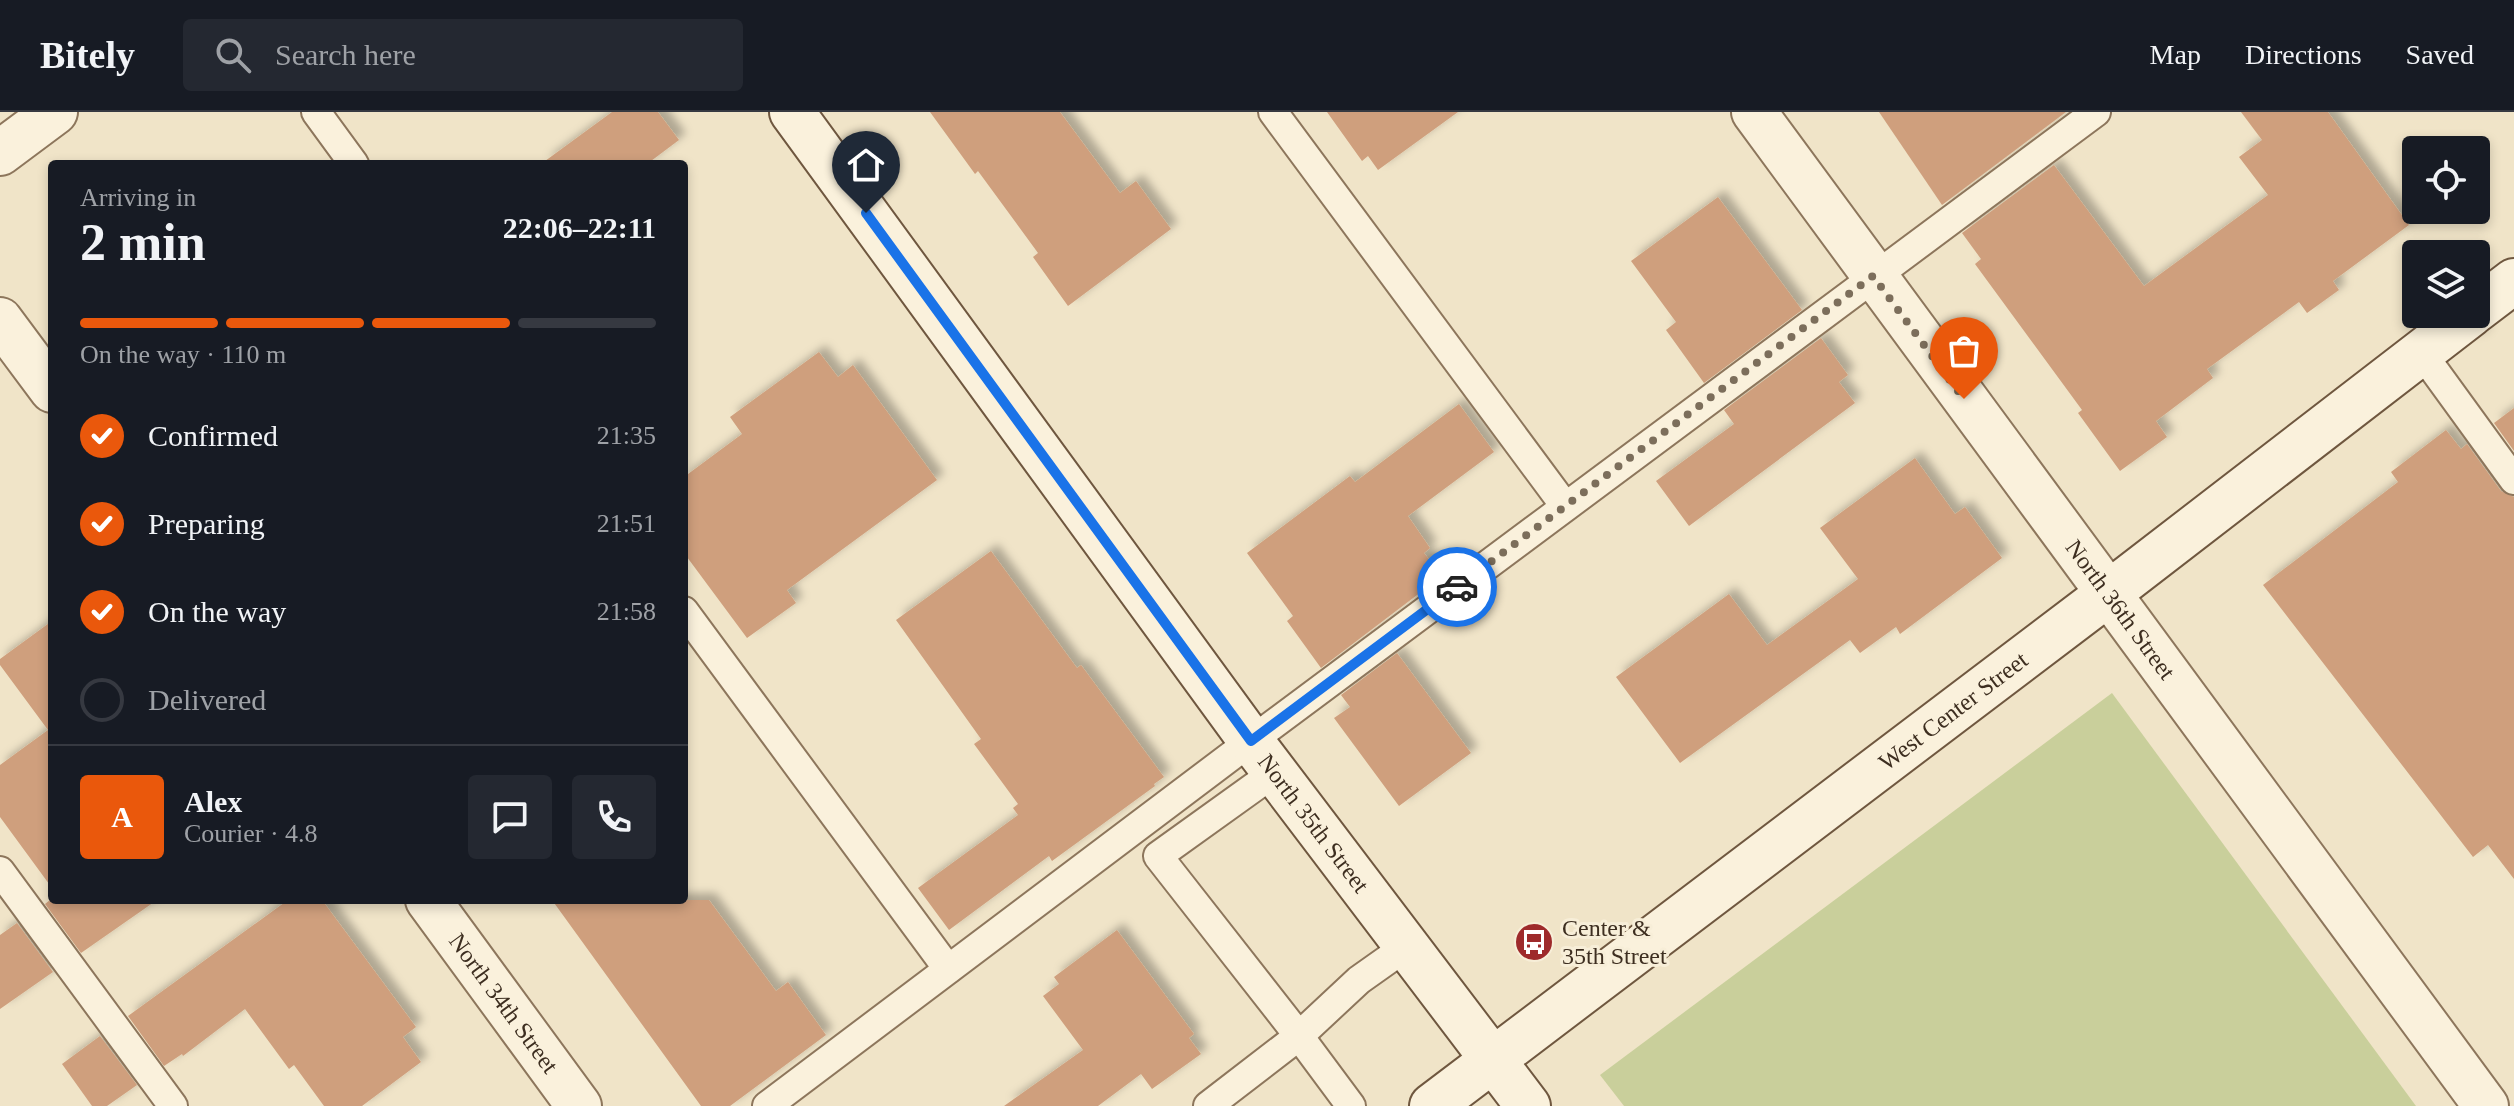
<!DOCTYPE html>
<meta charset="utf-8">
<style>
body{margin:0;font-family:"Times New Roman",serif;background:#242831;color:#f1f3f6;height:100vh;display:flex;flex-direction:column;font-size:30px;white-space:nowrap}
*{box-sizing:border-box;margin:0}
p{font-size:26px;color:#9ea1a6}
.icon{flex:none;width:44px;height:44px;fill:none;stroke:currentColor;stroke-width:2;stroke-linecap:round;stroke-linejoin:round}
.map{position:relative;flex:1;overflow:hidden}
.details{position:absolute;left:48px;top:48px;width:640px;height:744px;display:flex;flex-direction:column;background:#171b24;border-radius:8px;box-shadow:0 4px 12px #0003}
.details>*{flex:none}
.fabs{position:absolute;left:2402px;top:24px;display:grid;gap:16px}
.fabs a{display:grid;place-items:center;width:88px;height:88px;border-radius:8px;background:#171b24;box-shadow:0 4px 12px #0003;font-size:40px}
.pin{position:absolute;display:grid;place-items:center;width:68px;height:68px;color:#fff;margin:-82px -34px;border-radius:50% 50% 50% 0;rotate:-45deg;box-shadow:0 0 8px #0007}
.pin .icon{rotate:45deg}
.courier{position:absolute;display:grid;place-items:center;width:80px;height:80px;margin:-40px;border:6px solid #1a73e8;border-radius:50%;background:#fff;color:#222;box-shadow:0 2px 10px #0007}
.head em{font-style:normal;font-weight:700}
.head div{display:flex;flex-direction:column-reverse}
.head{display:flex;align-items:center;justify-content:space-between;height:136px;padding:0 32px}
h1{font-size:52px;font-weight:700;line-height:60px}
.bar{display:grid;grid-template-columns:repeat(4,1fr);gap:12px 8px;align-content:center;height:96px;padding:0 32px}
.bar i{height:10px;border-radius:6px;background:#363941}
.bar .selected{background:#ea580c}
.bar p{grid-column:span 4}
.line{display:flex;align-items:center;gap:20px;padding:0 32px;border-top:2px solid #363941}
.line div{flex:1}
.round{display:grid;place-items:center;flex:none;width:84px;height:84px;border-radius:8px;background:#242831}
ol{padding:0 32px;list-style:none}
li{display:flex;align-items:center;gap:24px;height:88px}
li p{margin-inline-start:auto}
li .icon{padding:8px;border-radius:50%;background:#ea580c;color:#fff;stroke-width:4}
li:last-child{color:#9ea1a6}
li i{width:44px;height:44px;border:4px solid #363941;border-radius:50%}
header{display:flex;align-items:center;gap:48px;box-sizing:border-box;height:112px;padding:0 40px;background:#171b24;border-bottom:2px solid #363941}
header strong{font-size:38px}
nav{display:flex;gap:44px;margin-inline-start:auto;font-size:28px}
.search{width:560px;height:72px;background:#242831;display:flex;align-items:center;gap:20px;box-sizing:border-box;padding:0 28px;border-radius:8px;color:#9ea1a6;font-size:30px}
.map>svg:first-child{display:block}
</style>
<header>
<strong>Bitely</strong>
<div class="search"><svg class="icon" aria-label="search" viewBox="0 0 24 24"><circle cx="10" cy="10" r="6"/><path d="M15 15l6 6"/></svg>Search here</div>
<nav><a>Map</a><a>Directions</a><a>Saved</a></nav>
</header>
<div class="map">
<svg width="2514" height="994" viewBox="0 0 2514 994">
<defs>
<filter id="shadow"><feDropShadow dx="7" dy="-7" stdDeviation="4" flood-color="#0004"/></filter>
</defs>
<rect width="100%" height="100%" fill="#f0e4c8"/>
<!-- green -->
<path fill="#c9cf9b" d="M2112,581L2416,994H1624L1600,963Z"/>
<!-- building -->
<g fill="#cf9f7d" filter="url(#shadow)">
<path d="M612,0H658L679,28L647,52H541Z"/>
<path d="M930,0H1060L1120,81L1136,69L1171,117L1068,194L1033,145L1038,141L978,59L975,62Z"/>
<path d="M1327,0H1458L1378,58L1368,44L1362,49Z"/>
<path d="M1879,0H2066L1942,93Z"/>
<path d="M2241,0H2328L2409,113L2333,169L2339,178L2307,201L2299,190L2207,257L2213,266L2156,309L2167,325L2120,359L2078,301L2082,298L1975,152L1981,147L1962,121L2054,53L2144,174L2268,83L2239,45L2262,28Z"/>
<path d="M1718,85L1802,198L1704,271L1666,218L1676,210L1631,149Z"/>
<path d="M1821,226L1848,263L1839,270L1855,291L1689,414L1656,369L1734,312L1724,298Z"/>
<path d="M819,240L838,265L853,253L937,368L787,478L796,491L747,526L684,441V365L742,322L730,305Z"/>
<path d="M1459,292L1494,340L1408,404L1430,436L1424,441L1442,464L1321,556L1287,509L1293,504L1247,441L1350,364L1355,370Z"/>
<path d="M2514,296V339L2494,311Z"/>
<path d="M2446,318L2461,337L2467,332L2501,379L2514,385V767L2488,733L2473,745L2263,473L2398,370L2391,360Z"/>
<path d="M1915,346L1955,402L1965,395L2002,446L1900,522L1896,515L1860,541L1850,528L1680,651L1616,565L1729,482L1767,533L1858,467L1820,416Z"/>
<path d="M991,439L1077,556L1081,553L1164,665L1154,672L1155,674L1052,749L1049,744L949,818L918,776L1018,703L1013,696L1018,692L974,632L981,627L896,508Z"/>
<path d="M52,509V776L0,705V653L48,618L0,553V547Z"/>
<path d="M1397,541L1471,641L1399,694L1334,606L1350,595L1341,583Z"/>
<path d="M50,788H157L81,841L45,792Z"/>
<path d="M288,788H322L416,915L403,925L421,950L362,994H324L294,953L289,957L245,897L183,944L182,942L164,954L128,904Z"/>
<path d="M552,788H709L776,879L788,870L826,923L730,994H701Z"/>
<path d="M17,811L53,860L0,897V823Z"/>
<path d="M1117,818L1194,922L1189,926L1201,942L1152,977L1141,962L1098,994H1004L1083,938L1043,884L1059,872L1054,865Z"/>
<path d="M100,924L137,973L107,994H92L62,952Z"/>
</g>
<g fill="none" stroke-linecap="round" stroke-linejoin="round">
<defs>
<g id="lane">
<path d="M316,0L354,52"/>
<path d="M1273,0L1565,394"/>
<path d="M2421,240L2514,368"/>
<path d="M684,499L948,857"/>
<path d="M1275,660L1158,744L1299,924L1359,868L1407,834"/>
<path d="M0,759L173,994"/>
<path d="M767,994L1251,629L2096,0"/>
<path d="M1208,994L1299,924L1351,994"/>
</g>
<g id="street">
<path id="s1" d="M1754,0L2486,994"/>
<path d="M0,41L55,0"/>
<path d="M0,208L52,278"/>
<path id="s2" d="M428,788L579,994"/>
</g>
<g id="secondary">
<path id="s3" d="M792,0L1251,629L1528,994"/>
<path d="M2476,198L2514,169"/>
<path id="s4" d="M1432,994L2109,481L2471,202"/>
</g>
</defs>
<!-- lane casing -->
<use href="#lane" stroke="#8d765c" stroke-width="32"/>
<!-- street casing -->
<use href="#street" stroke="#8d765c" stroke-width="48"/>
<!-- secondary casing -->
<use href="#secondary" stroke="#6f573f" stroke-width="48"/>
<!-- lane -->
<use href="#lane" stroke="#faf1dc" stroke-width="28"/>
<!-- street -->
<use href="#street" stroke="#faf1dc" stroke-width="44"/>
<!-- secondary -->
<use href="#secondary" stroke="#faf1dc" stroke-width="44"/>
</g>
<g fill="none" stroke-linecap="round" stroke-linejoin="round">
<!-- done -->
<path stroke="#7c6e5b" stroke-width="8" stroke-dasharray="0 14.4" d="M1457,475L1873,164L1964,287"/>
<!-- route -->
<path stroke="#1a73e8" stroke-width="10" d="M866,101L1251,629L1457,475"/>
</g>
<!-- icons -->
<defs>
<symbol id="bus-disc" viewBox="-11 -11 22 22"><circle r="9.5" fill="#9e2a2b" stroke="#f7eed8"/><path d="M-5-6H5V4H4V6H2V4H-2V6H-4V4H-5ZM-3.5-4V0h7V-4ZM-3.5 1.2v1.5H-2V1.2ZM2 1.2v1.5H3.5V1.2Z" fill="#fff"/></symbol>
</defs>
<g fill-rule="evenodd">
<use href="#bus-disc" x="1512" y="808" width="44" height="44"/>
</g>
<g text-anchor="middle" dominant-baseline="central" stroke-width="6" stroke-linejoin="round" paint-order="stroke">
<!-- street labels -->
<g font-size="24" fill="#3d2e20" stroke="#f7eed8">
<text stroke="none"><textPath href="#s1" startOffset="618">North 36th Street</textPath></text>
<text stroke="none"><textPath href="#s4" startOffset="654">West Center Street</textPath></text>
<text stroke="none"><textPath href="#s3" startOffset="882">North 35th Street</textPath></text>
<text stroke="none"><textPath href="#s2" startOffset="128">North 34th Street</textPath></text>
</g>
<!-- poi labels -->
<g font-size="24" fill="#3d2e20" stroke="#f7eed8" text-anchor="start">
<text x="1562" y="816">Center &amp;<tspan x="1562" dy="28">35th Street</tspan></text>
</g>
</g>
</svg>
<div class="fabs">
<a><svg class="icon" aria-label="locate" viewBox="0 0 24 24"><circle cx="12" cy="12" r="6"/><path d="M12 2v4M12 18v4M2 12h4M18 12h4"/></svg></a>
<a><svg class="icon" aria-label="layers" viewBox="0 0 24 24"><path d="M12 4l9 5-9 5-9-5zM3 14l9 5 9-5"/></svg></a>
</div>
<div class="pin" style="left:1964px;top:287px;background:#ea580c"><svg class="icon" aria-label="bag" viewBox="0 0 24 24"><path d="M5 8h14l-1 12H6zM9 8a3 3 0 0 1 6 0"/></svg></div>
<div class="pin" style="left:866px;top:101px;background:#1f2937"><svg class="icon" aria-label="home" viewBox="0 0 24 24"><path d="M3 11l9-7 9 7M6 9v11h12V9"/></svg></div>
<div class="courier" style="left:1457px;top:475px"><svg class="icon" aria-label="car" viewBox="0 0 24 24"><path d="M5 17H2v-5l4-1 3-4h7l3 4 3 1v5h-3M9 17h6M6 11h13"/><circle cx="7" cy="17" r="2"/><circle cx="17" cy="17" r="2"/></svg></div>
<section class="details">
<div class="head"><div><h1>2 min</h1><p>Arriving in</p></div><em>22:06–22:11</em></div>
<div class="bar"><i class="selected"></i><i class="selected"></i><i class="selected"></i><i></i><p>On the way · 110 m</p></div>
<ol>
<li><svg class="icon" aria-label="check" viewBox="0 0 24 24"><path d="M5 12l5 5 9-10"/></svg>Confirmed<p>21:35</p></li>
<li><svg class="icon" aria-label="check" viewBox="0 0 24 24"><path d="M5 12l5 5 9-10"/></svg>Preparing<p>21:51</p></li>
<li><svg class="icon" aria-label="check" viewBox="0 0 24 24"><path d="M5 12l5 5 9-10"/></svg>On the way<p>21:58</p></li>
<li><i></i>Delivered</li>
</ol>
<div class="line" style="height:144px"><b class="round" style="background:#ea580c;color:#fff">A</b><div><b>Alex</b><p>Courier · 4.8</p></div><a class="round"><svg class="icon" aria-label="chat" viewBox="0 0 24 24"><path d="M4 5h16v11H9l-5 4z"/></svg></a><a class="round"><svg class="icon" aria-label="phone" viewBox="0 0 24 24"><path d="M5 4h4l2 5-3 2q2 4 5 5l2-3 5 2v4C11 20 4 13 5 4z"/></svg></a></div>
</section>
</div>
